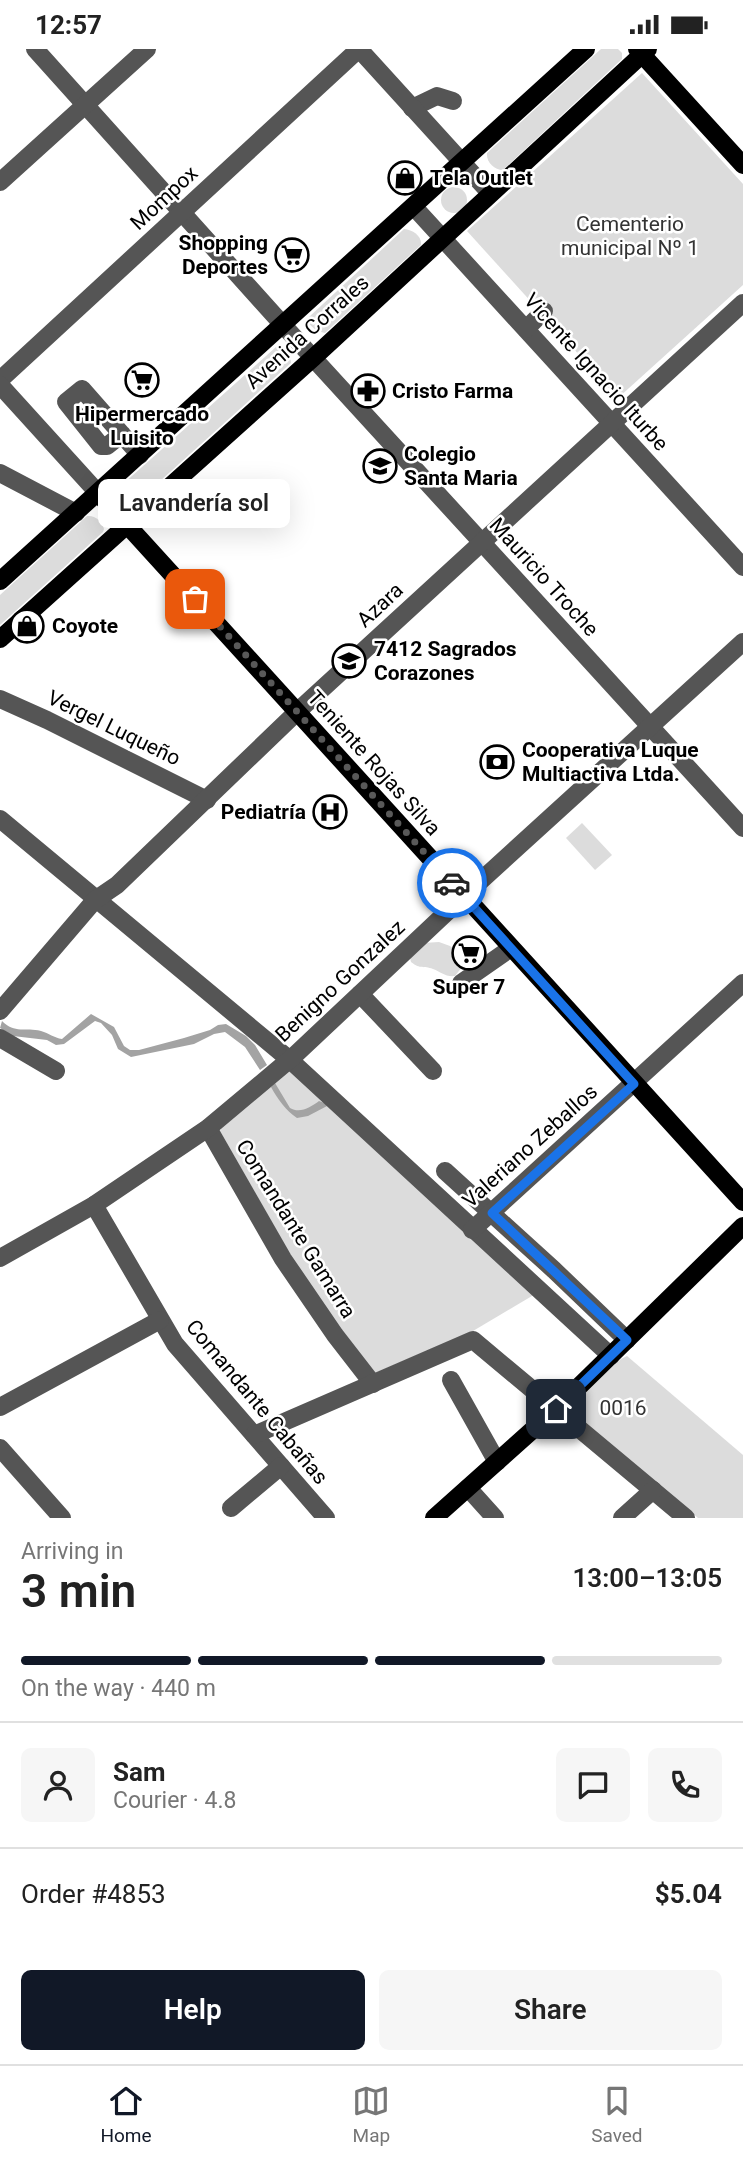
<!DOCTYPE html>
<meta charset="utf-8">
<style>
body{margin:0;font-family:Roboto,sans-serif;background:#f6f6f6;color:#222;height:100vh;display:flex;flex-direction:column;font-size:26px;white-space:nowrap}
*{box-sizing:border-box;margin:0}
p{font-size:23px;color:#767676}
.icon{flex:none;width:38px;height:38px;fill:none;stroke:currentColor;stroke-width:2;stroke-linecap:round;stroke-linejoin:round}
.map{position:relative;height:1469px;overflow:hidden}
.details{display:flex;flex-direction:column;background:#fff;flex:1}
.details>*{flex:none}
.pin{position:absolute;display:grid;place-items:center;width:60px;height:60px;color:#fff;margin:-30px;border-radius:14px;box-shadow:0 4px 10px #0006}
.courier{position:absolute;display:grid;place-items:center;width:70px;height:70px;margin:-35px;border:5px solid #1a73e8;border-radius:50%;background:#fff;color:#222;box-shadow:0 2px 9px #0007}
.bubble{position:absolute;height:49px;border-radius:10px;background:#fff;box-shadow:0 7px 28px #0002;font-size:23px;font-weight:600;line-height:49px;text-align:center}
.headline em{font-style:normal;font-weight:600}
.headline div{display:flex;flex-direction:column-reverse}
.headline{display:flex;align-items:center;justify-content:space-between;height:119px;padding:0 21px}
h1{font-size:46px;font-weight:600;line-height:52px}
.bar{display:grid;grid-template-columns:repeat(4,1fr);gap:10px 7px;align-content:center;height:84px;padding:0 21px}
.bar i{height:9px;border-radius:5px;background:#e0e0e0}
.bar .selected{background:#111827}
.bar p{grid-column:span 4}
.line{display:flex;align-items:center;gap:18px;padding:0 21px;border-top:2px solid #e0e0e0}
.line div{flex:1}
.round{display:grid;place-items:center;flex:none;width:74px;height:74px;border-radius:10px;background:#f6f6f6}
.cta{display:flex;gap:14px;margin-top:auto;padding:14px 21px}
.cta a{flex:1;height:80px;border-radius:10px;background:#111827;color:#fff;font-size:28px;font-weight:600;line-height:80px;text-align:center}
.cta a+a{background:#f6f6f6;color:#222}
.status{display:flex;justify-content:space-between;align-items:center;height:49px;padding:0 35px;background:#fff;direction:ltr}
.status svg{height:19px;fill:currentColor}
.menu{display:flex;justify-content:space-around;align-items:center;height:98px;border-top:2px solid #e0e0e0;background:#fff;font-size:19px;color:#767676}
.menu a{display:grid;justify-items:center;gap:4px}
.menu .selected{color:#111827}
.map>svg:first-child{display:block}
</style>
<div class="status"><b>12:57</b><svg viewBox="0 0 49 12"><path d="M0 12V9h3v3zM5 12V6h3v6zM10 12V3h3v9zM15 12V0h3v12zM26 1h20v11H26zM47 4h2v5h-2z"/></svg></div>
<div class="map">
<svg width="743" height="1469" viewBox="0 0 743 1469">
<rect width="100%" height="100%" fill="#fff"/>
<!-- green -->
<g fill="#dcdcdc">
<path d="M601,0H618L622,4V10L503,121C494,121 486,113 487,104Z"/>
<path d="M642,24L743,135V236L618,349L467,182Z"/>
<circle cx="454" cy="151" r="13"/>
<path d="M404,180C413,181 422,187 421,196L325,284L317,282L309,275V268Z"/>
<path d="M276,298L290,306L291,314L139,451C130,450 122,444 123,435Z"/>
<path d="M87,467C95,466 102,472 104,480L103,483L0,576V546Z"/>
<path d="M582,774L612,806L595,821L566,789Z"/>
<path d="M439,893L450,897L460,905L462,918L455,927C445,928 441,923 433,920C423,916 421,921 411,913L410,909L423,894Z"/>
<path d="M288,1020L537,1244L473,1282L375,1324L320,1258L220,1082L221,1079Z"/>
<path d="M627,1307L743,1406V1469H698L572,1363L570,1358L572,1353L621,1310Z"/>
</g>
<!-- water -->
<g fill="#a3a3a3">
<path d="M91,965L114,978L124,997L130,1001H139L184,989L210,981L218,976L226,975L246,987L255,996L267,1016L260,1021L245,998L225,983L214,985L194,995L131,1008L118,1000L112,986L101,974L95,972L64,995L56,996L47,991L13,987L0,979L2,972C15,985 25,978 41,982C49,984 54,989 62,990Z"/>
<path d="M275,1034L290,1059C300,1065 311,1058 319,1052L327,1055V1057L308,1067L297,1069C286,1062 277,1049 271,1038Z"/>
</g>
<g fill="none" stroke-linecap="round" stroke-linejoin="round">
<!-- minor -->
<g stroke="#555" stroke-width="18">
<path d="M35,0L283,276L743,779"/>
<path d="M412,59L437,47L453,52"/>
<path d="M0,133L147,0"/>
<path d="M414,158L743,518"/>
<path d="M526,280L544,262"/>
<path d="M0,331L359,0L490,144"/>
<path d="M0,336L98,444"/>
<path d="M122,385L107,397H101L66,353L82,340L140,406"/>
<path d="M0,424L76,464"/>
<path d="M0,650L47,671L207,751"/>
<path d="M0,770L290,1011L611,1307"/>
<path d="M461,934L511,899"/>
<path d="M360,945L433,1022"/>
<path d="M0,962L95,851L117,836L298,662L743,254"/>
<path d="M0,989L56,1022"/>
<path d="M208,1079L283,1210L335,1286L373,1335"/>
<path d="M445,1122L554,1221L627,1291"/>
<path d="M94,1156L175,1295L326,1469"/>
<path d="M472,1181L743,934"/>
<path d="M0,1209L94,1156L208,1079L295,1006L464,847L743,593"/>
<path d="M451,1331L497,1413"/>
<path d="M0,1358L160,1271"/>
<path d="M254,1386L473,1291L686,1469"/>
<path d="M0,1399L62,1469"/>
<path d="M468,1439L495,1469"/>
<path d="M231,1459L281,1417"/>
<path d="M622,1469L653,1441"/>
</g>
<!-- major -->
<g stroke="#000" stroke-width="18">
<path d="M637,0L743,116"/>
<path d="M98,444L743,1153"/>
<path d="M0,532L586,0"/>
<path d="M0,590L313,309L648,0"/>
<path d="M434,1469L556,1360L743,1177"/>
</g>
</g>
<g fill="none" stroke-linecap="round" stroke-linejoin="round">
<!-- done -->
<path stroke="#595959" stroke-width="7" stroke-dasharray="0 12.6" d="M195,550L452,834"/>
<!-- route -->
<path stroke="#1a73e8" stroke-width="9" d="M452,834L634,1035L492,1164L627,1291L556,1360"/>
</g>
<!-- icons -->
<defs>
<symbol id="shop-ring" viewBox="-11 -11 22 22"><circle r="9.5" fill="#fff" stroke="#000" stroke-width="1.5"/><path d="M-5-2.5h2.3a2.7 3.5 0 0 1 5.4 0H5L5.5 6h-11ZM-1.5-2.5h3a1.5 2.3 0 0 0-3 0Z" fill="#000"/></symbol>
<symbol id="supermarket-ring" viewBox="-11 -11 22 22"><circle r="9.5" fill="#fff" stroke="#000" stroke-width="1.5"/><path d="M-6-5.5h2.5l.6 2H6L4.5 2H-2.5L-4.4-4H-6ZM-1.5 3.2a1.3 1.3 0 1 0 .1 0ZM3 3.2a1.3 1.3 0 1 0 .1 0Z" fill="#000"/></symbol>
<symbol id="pharmacy-ring" viewBox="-11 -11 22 22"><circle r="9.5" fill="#fff" stroke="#000" stroke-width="1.5"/><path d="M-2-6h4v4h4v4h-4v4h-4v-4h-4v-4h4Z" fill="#000"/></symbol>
<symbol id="school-ring" viewBox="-11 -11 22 22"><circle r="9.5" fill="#fff" stroke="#000" stroke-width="1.5"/><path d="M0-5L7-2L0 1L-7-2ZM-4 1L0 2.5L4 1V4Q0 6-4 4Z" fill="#000"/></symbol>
<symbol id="bank-ring" viewBox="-11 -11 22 22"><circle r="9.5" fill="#fff" stroke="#000" stroke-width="1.5"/><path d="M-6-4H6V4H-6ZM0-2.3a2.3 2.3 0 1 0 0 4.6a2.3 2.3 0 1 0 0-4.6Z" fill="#000"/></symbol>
<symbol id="hospital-ring" viewBox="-11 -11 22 22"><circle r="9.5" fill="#fff" stroke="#000" stroke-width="1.5"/><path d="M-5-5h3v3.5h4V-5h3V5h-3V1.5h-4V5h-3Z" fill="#000"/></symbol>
</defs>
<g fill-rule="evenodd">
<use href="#shop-ring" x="386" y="110" width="38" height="38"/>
<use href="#supermarket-ring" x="273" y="187" width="38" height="38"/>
<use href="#supermarket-ring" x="123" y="312" width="38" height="38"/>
<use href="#pharmacy-ring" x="349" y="323" width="38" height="38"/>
<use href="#school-ring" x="361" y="398" width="38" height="38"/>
<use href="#shop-ring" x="8" y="558" width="38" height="38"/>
<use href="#school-ring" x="330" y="593" width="38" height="38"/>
<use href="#bank-ring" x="478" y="694" width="38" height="38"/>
<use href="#hospital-ring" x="311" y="744" width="38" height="38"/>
<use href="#supermarket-ring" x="450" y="885" width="38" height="38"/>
</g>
<g text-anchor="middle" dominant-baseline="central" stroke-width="5" stroke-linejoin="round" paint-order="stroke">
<!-- poi labels -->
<g font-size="21" font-weight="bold" fill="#000" stroke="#fff" text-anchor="start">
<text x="430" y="129">Tela Outlet</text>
<text x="268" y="194" text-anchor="end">Shopping<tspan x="268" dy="24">Deportes</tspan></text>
<text x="392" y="342">Cristo Farma</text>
<text x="142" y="365" text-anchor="middle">Hipermercado<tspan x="142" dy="24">Luisito</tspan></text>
<text x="404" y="405">Colegio<tspan x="404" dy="24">Santa Maria</tspan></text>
<text x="52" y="577">Coyote</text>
<text x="374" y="600">7412 Sagrados<tspan x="374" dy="24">Corazones</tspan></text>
<text x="522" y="701">Cooperativa Luque<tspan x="522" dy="24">Multiactiva Ltda.</tspan></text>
<text x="306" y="763" text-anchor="end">Pediatría</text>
<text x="469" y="938" text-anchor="middle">Super 7</text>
</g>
<!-- street labels -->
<g font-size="21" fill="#000" stroke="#fff">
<text transform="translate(164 149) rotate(-43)">Mompox</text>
<text transform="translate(307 283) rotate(-42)">Avenida Corrales</text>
<text transform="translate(596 323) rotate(48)">Vicente Ignacio Iturbe</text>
<text transform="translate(544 528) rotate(48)">Mauricio Troche</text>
<text transform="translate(380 556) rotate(-43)">Azara</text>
<text transform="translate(114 679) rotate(26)">Vergel Luqueño</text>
<text transform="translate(374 714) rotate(48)">Teniente Rojas Silva</text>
<text transform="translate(340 932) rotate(-43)">Benigno Gonzalez</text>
<text transform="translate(530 1097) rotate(-42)">Valeriano Zeballos</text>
<text transform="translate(296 1180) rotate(58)">Comandante Gamarra</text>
<text transform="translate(257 1353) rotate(50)">Comandante Cabañas</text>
</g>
<!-- park labels -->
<g font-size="21" fill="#333" stroke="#fff">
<text x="630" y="175">Cementerio<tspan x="630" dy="24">municipal Nº 1</tspan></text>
<text x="623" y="1359">0016</text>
</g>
</g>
</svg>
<div class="pin" style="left:195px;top:550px;background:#ea580c"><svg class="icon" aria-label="bag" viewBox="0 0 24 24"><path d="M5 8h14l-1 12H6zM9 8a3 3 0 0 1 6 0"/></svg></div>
<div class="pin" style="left:556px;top:1360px;background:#1f2937"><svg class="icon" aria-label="home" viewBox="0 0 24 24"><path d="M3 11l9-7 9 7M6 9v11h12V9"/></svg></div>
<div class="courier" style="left:452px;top:834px"><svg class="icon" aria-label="car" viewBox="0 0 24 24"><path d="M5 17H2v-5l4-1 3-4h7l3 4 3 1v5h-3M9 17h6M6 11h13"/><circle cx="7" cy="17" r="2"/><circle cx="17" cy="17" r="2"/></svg></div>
<div class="bubble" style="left:98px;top:430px;width:192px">Lavandería sol</div>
</div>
<section class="details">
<div class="headline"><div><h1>3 min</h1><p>Arriving in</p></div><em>13:00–13:05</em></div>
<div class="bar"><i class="selected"></i><i class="selected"></i><i class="selected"></i><i></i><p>On the way · 440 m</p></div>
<div class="line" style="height:126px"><a class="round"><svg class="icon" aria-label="person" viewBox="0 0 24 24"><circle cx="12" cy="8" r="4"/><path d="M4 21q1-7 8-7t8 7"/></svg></a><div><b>Sam</b><p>Courier · 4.8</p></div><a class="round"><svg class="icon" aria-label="chat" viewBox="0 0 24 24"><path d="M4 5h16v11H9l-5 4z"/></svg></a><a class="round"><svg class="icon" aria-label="phone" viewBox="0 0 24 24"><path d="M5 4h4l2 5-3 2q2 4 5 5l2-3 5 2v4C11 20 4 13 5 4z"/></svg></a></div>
<div class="line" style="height:91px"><div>Order #4853</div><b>$5.04</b></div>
<div class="cta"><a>Help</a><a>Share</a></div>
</section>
<nav class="menu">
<a class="selected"><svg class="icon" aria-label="home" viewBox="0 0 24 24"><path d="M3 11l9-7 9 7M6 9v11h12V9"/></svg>Home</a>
<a><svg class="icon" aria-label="map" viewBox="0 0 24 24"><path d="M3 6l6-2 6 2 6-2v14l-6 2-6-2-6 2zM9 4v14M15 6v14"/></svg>Map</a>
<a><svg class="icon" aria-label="saved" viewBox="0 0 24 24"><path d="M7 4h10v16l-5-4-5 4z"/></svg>Saved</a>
</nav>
